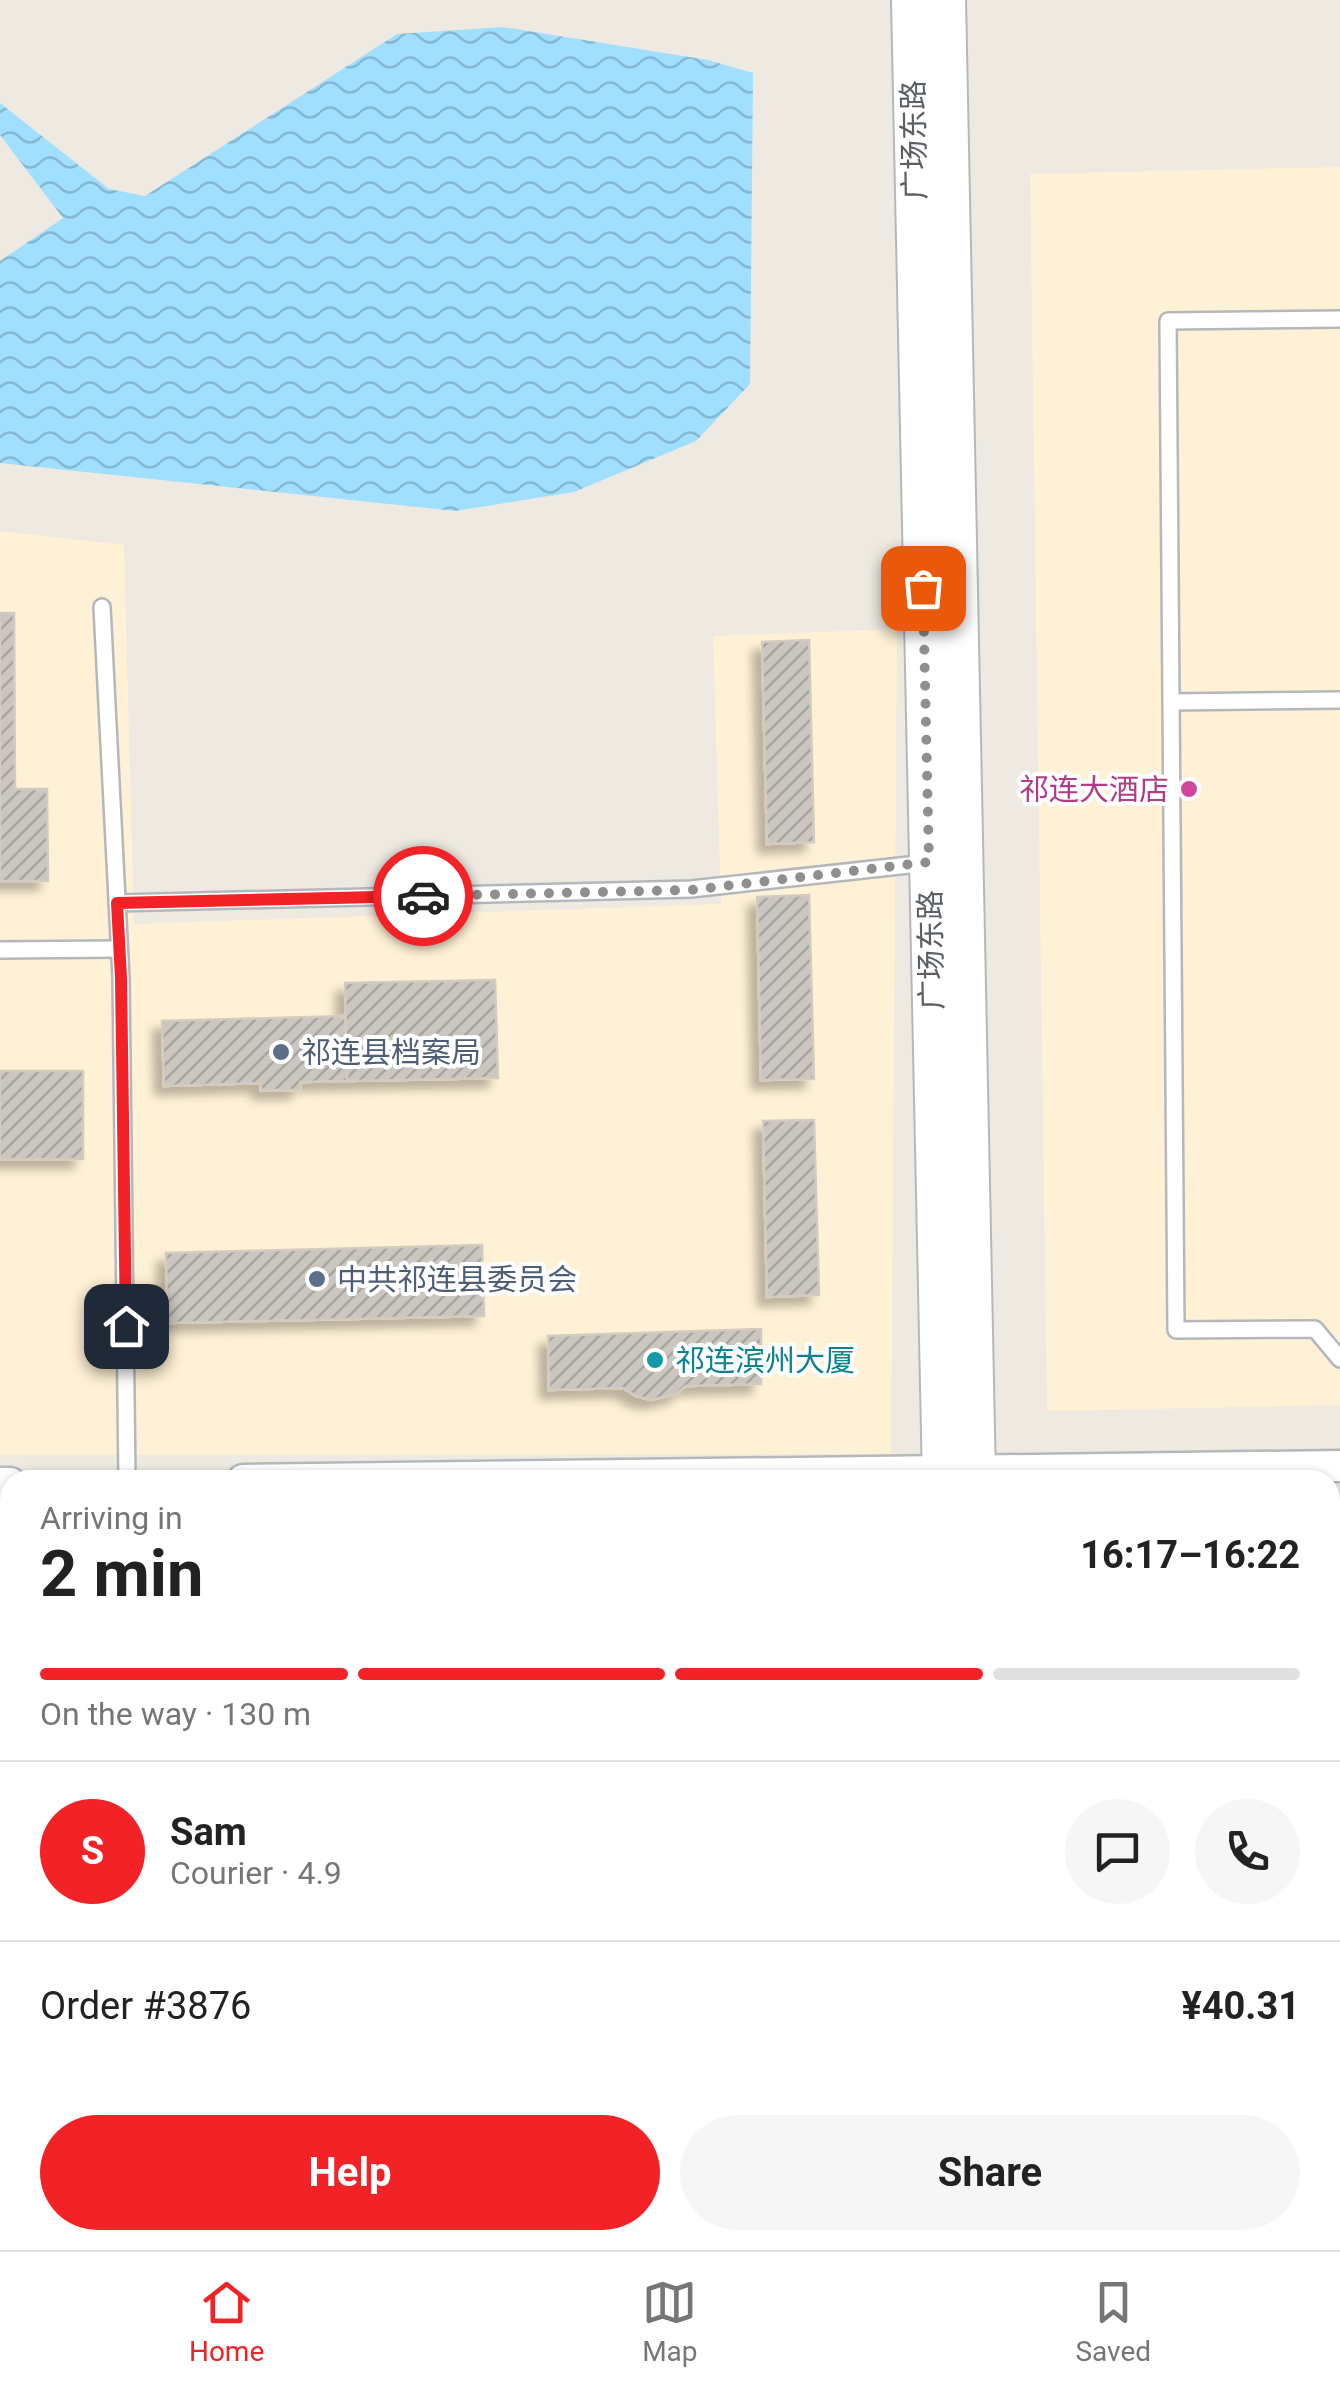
<!DOCTYPE html>
<meta charset="utf-8">
<style>
body{margin:0;font-family:Roboto,"Noto Sans SC",sans-serif;background:#f6f6f6;color:#222;height:100vh;display:flex;flex-direction:column;font-size:38px;white-space:nowrap}
*{box-sizing:border-box;margin:0}
p{font-size:32px;color:#767676}
.icon{flex:none;width:55px;height:55px;fill:none;stroke:currentColor;stroke-width:2;stroke-linecap:round;stroke-linejoin:round}
.map{position:relative;flex:1;overflow:hidden}
.panel{position:absolute;left:0px;top:1470px;width:1340px;height:780px;display:flex;flex-direction:column;background:#fff;border-radius:30px 30px 0 0;box-shadow:0 2px 8px #0004}
.panel>*{flex:none}
.pin{position:absolute;display:grid;place-items:center;width:85px;height:85px;color:#fff;margin:-42px;border-radius:20px;box-shadow:0 5px 15px #0006}
.courier{position:absolute;display:grid;place-items:center;width:100px;height:100px;margin:-50px;border:8px solid #f22226;border-radius:50%;background:#fff;color:#222;box-shadow:0 2px 12px #0007}
.head em{font-style:normal;font-weight:700}
.head div{display:flex;flex-direction:column-reverse}
.head{display:flex;align-items:center;justify-content:space-between;height:170px;padding:0 40px}
h1{font-size:65px;font-weight:700;line-height:75px}
.bar{display:grid;grid-template-columns:repeat(4,1fr);gap:15px 10px;align-content:center;height:120px;padding:0 40px}
.bar i{height:12px;border-radius:8px;background:#e0e0e0}
.bar .active{background:#f22226}
.bar p{grid-column:span 4}
.line{display:flex;align-items:center;gap:25px;padding:0 40px;border-top:2px solid #e0e0e0}
.line div{flex:1}
.round{display:grid;place-items:center;flex:none;width:105px;height:105px;border-radius:52px;background:#f6f6f6}
.primary-button{display:flex;gap:20px;margin-top:auto;padding:20px 40px}
.primary-button a{flex:1;height:115px;border-radius:60px;background:#f22226;color:#fff;font-size:40px;font-weight:700;line-height:115px;text-align:center}
.primary-button a+a{background:#f6f6f6;color:#222}
.menu{display:flex;justify-content:space-around;align-items:center;height:140px;border-top:2px solid #e0e0e0;background:#fff;font-size:28px;color:#767676}
.menu a{display:grid;justify-items:center;gap:5px}
.menu .active{color:#f22226}
.map>svg:first-child{display:block}
</style>
<div class="map">
<svg width="1340" height="2250" viewBox="0 0 1340 2250">
<defs>
<pattern id="forest-crowns" width="20" height="18" patternUnits="userSpaceOnUse" patternTransform="scale(2.5)"><rect width="20" height="18" fill="#c0e7bc"/><path d="M2 6a3 3 0 1 1 6 0M12 15a3 3 0 1 1 6 0" fill="none" stroke="#9fbe9c"/></pattern>
<pattern id="water-waves" width="16" height="10" patternUnits="userSpaceOnUse" patternTransform="scale(2.5)"><rect width="16" height="10" fill="#a0dfff"/><path d="M0 5q4-4 8 0t8 0" fill="none" stroke="#85b8d2"/></pattern>
<pattern id="building-hatch" width="6" height="6" patternUnits="userSpaceOnUse" patternTransform="scale(2.5)"><rect width="6" height="6" fill="#cbc7c0"/><path d="M-1 1l2-2M0 6l6-6M5 7l2-2" fill="none" stroke="#a8a5a0"/></pattern>
<filter id="shadow"><feDropShadow dx="-9" dy="9" stdDeviation="5" flood-color="#0004"/></filter>
</defs>
<rect width="100%" height="100%" fill="#eeeae1"/>
<!-- commercial -->
<g fill="#fff1d5">
<path d="M1340,167V1405L1047,1411L1030,174Z"/>
<path d="M0,531L124,545L134,924L721,904L713,636L897,629L891,1454L0,1455Z"/>
</g>
<!-- forest -->
<rect fill="url(#forest-crowns)" x="0" y="1514" width="10" height="705"/>
<!-- water -->
<path fill="url(#water-waves)" d="M503,27L708,60L753,73L750,384L696,441L574,492L455,511L0,463V261L63,218L0,135V103L109,189L145,196L397,34Z"/>
<!-- building -->
<g fill="url(#building-hatch)" stroke="#d3cbbf" stroke-width="2.5" filter="url(#shadow)">
<path d="M0,613H14L15,789H47L48,881H0Z"/>
<path d="M809,640L814,842L767,844L762,642Z"/>
<path d="M809,895L814,1079L761,1080L757,897Z"/>
<path d="M495,980L498,1078L347,1081L345,983Z"/>
<path d="M345,1016L347,1081L300,1082V1090H261V1083L164,1086L162,1021Z"/>
<rect x="0" y="1071" width="83" height="88"/>
<path d="M814,1120L819,1295L767,1297L763,1121Z"/>
<path d="M482,1245L484,1316L167,1323L166,1253Z"/>
<path d="M761,1329V1384L686,1386L676,1394L651,1400L636,1396L623,1388L549,1390L548,1336Z"/>
<path d="M1330,1596H1340V1658V1654L1330,1655Z"/>
<rect x="1330" y="2134" width="10" height="65"/>
</g>
<g fill="none" stroke-linecap="round" stroke-linejoin="round">
<defs>
<g id="service">
<path d="M1340,319L1168,321L1176,1330L1315,1329L1340,1359"/>
<path d="M102,607L121,978L127,1480"/>
<path d="M1171,702L1340,700"/>
<path d="M117,903L691,889L927,863"/>
<path d="M0,950L119,949"/>
</g>
<g id="minor">
<path d="M243,1480L1340,1466"/>
<path d="M0,1483H10"/>
</g>
<g id="tertiary">
<path d="M911,0L942,1480"/>
<path d="M946,0L976,1480"/>
<path d="M960,2240V2250"/>
<path d="M994,2240L995,2250"/>
</g>
</defs>
<!-- service casing -->
<use href="#service" stroke="#b4b8bd" stroke-width="20"/>
<!-- minor casing -->
<use href="#minor" stroke="#b4b8bd" stroke-width="35"/>
<!-- tertiary casing -->
<use href="#tertiary" stroke="#b4b8bd" stroke-width="42"/>
<!-- service -->
<use href="#service" stroke="#fff" stroke-width="15"/>
<!-- minor -->
<use href="#minor" stroke="#fff" stroke-width="30"/>
<!-- tertiary -->
<use href="#tertiary" stroke="#fff" stroke-width="38"/>
</g>
<g fill="none" stroke-linecap="round" stroke-linejoin="round">
<!-- done -->
<path stroke="#8e908f" stroke-width="10" stroke-dasharray="0 18" d="M423,896L691,890L929,862L923,588"/>
<!-- route -->
<path stroke="#f22226" stroke-width="12" d="M126,1326L121,978L117,903L423,896"/>
</g>
<!-- markers -->
<circle fill="#d1479c" stroke="#fff" stroke-width="4" cx="1189" cy="789" r="10"/>
<g fill="#5c6f8a" stroke="#fff" stroke-width="4">
<circle cx="281" cy="1052" r="10"/>
<circle cx="317" cy="1279" r="10"/>
</g>
<circle fill="#0f9aa8" stroke="#fff" stroke-width="4" cx="655" cy="1360" r="10"/>
<g text-anchor="middle" dominant-baseline="central" stroke-width="8" stroke-linejoin="round" paint-order="stroke">
<!-- street labels -->
<g font-size="30" fill="#5a5f63" stroke="#fff">
<text transform="translate(914 140) rotate(-91)">广场东路</text>
<text transform="translate(931 950) rotate(-91)">广场东路</text>
</g>
<!-- hotel labels -->
<g font-size="30" fill="#b23c85" stroke="#fff" text-anchor="end">
<text x="1169" y="789">祁连大酒店</text>
</g>
<!-- service labels -->
<g font-size="30" fill="#4e5e75" stroke="#fff" text-anchor="start">
<text x="301" y="1052">祁连县档案局</text>
<text x="337" y="1279">中共祁连县委员会</text>
</g>
<!-- culture labels -->
<g font-size="30" fill="#0d838f" stroke="#fff" text-anchor="start">
<text x="675" y="1360">祁连滨州大厦</text>
</g>
</g>
</svg>
<div class="pin" style="left:923px;top:588px;background:#ea580c"><svg class="icon" aria-label="bag" viewBox="0 0 24 24"><path d="M5 8h14l-1 12H6zM9 8a3 3 0 0 1 6 0"/></svg></div>
<div class="pin" style="left:126px;top:1326px;background:#1f2937"><svg class="icon" aria-label="home" viewBox="0 0 24 24"><path d="M3 11l9-7 9 7M6 9v11h12V9"/></svg></div>
<div class="courier" style="left:423px;top:896px"><svg class="icon" aria-label="car" viewBox="0 0 24 24"><path d="M5 17H2v-5l4-1 3-4h7l3 4 3 1v5h-3M9 17h6M6 11h13"/><circle cx="7" cy="17" r="2"/><circle cx="17" cy="17" r="2"/></svg></div>
<section class="panel">
<div class="head"><div><h1>2 min</h1><p>Arriving in</p></div><em>16:17–16:22</em></div>
<div class="bar"><i class="active"></i><i class="active"></i><i class="active"></i><i></i><p>On the way · 130 m</p></div>
<div class="line" style="height:180px"><b class="round" style="background:#f22226;color:#fff">S</b><div><b>Sam</b><p>Courier · 4.9</p></div><a class="round"><svg class="icon" aria-label="chat" viewBox="0 0 24 24"><path d="M4 5h16v11H9l-5 4z"/></svg></a><a class="round"><svg class="icon" aria-label="phone" viewBox="0 0 24 24"><path d="M5 4h4l2 5-3 2q2 4 5 5l2-3 5 2v4C11 20 4 13 5 4z"/></svg></a></div>
<div class="line" style="height:130px"><div>Order #3876</div><b>¥40.31</b></div>
<div class="primary-button"><a>Help</a><a>Share</a></div>
</section>
</div>
<nav class="menu">
<a class="active"><svg class="icon" aria-label="home" viewBox="0 0 24 24"><path d="M3 11l9-7 9 7M6 9v11h12V9"/></svg>Home</a>
<a><svg class="icon" aria-label="map" viewBox="0 0 24 24"><path d="M3 6l6-2 6 2 6-2v14l-6 2-6-2-6 2zM9 4v14M15 6v14"/></svg>Map</a>
<a><svg class="icon" aria-label="saved" viewBox="0 0 24 24"><path d="M7 4h10v16l-5-4-5 4z"/></svg>Saved</a>
</nav>
